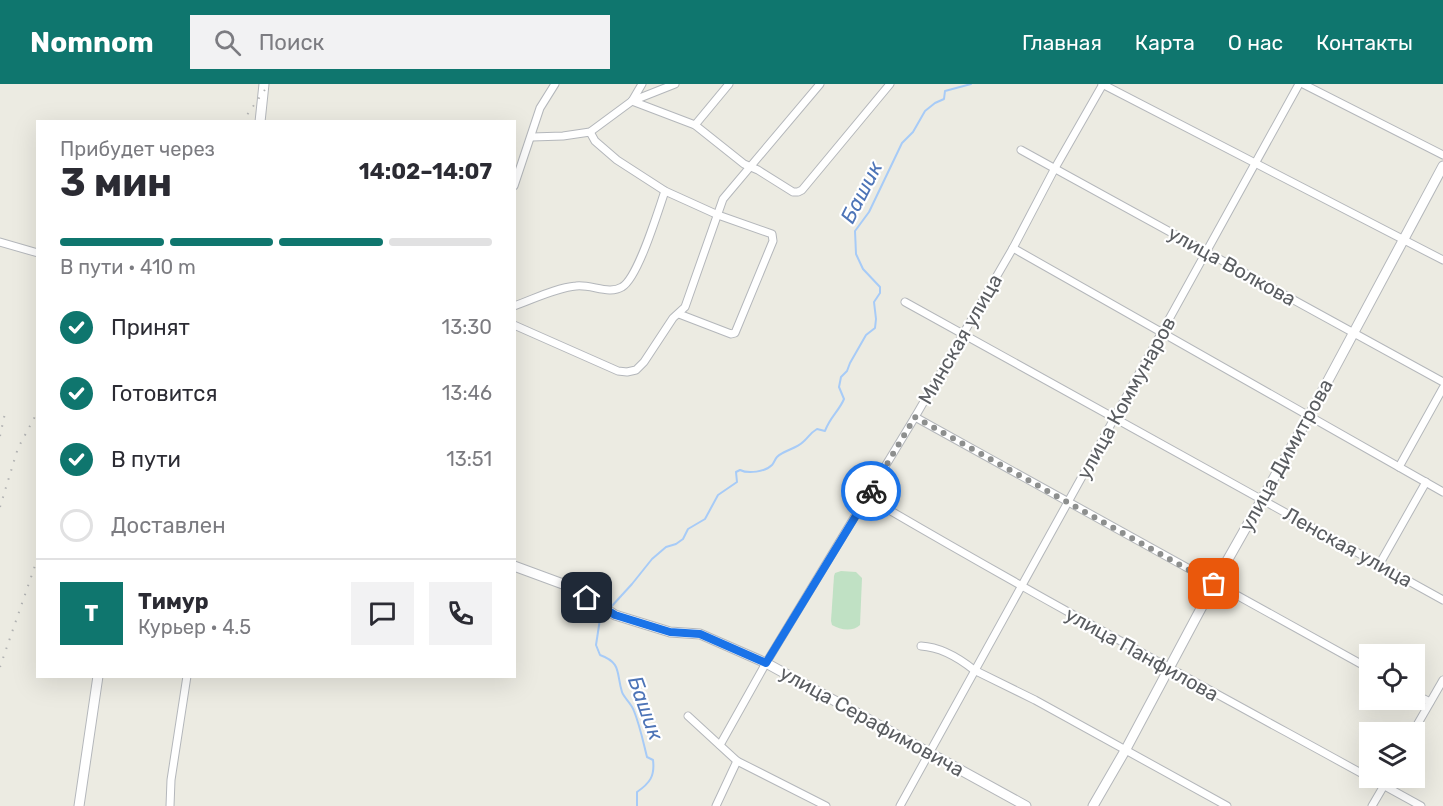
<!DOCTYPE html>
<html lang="ru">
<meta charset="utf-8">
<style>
body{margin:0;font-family:Rubik,sans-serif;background:#f2f2f3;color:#2b2b33;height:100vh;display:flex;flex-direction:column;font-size:22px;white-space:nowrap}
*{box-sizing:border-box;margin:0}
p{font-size:20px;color:#7c7c81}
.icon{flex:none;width:33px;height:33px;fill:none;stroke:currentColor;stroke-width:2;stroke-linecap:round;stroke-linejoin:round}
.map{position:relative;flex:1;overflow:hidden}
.panel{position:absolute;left:36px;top:36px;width:480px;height:558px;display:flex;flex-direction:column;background:#fff;border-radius:0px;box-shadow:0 6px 24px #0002}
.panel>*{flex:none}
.tools{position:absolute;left:1359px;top:560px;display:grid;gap:12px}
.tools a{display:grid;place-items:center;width:66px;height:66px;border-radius:0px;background:#fff;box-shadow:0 6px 24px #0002;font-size:30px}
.pin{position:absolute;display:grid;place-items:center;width:51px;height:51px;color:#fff;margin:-26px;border-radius:12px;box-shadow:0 3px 9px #0006}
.courier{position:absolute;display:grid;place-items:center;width:60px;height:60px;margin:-30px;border:4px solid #1a73e8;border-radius:50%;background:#fff;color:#222;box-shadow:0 2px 8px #0007}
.head em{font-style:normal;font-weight:700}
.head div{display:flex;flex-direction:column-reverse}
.head{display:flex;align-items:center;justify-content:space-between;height:102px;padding:0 24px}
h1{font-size:39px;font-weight:700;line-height:45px}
.bar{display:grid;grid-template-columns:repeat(4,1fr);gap:9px 6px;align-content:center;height:72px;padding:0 24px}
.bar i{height:8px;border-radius:4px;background:#e1e1e2}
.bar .on{background:#0f766e}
.bar p{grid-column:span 4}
.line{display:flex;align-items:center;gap:15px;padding:0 24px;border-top:2px solid #e1e1e2}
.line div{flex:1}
.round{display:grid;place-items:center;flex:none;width:63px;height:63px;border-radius:0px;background:#f2f2f3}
ol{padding:0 24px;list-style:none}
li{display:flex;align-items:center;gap:18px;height:66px}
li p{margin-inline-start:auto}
li .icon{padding:6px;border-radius:50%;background:#0f766e;color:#fff;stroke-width:4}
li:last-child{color:#7c7c81}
li i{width:33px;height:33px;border:3px solid #e1e1e2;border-radius:50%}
header{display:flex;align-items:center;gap:36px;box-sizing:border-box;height:84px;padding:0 30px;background:#0f766e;color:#fff}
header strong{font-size:28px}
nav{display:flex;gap:33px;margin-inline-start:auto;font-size:21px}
.search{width:420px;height:54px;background:#f2f2f3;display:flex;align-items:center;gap:15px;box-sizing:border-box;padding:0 21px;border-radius:0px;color:#7c7c81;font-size:22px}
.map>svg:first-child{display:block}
</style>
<header>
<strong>Nomnom</strong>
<div class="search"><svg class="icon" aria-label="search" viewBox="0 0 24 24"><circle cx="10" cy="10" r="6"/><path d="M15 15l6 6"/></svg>Поиск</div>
<nav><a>Главная</a><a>Карта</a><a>О нас</a><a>Контакты</a></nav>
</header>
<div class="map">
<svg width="1443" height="722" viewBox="0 0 1443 722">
<rect width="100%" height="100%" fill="#ecebe2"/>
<!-- green -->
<path fill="#c0e1c4" d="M841,487L856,488L862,494L860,541C853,548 840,546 832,541L831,537L834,492L835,489Z"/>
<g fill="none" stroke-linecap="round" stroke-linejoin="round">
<!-- stream -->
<g stroke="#a7cbf7" stroke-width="2">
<path d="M611,523L632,500L652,475L666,463L676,460L683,455L688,445L705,435L718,411L737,398L736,388L740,386C748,390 765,388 772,381C774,379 775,375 777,373C784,366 796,365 803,358C808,354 810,349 817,345L825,347C830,333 839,327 844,315L839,303L841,293L847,287L850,279L866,251L875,244L876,235L874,218L880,209V203L863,185L856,170L855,147L869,128L902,59L913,48L925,27L935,19L944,15L945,7L971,0"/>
<path d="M600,535L596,561L600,571C622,579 616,589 622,608C624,614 632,620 634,627C640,642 643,657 647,673L653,676C655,692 650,699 637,708V722"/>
</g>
<defs>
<g id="minor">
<path d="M1102,0L1443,176"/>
<path d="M1303,0L1443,71"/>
<path d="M632,17L695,41L744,80L758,86L793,108H798L802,106L890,0"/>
<path d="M632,17L675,0"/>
<path d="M695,41L729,0"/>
<path d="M590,48L595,57L617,76L665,107L718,131L772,150L773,157L735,249L731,250L679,230"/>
<path d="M532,53L563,52L590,48L632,17L642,0"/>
<path d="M1021,66L1443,298"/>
<path d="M514,102L540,24L555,0"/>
<path d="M0,158L38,169"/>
<path d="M1013,164L1443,408"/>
<path d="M905,218L1443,516"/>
<path d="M514,222C534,215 555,204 576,202C591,200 609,211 622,203C638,194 658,127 665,107"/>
<path d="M514,241L618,287L627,288L636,286L644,278L673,234L685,223L723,115L820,0"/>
<path d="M915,333L1370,585"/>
<path d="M1399,383L1443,304"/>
<path d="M867,413C1049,520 1236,620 1421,722"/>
<path d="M1379,481L1426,398"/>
<path d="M921,562C940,563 959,574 974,586L1035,616L1227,722"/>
<path d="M1414,610L1430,618"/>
<path d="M688,632L737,677L826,722"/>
<path d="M1413,648L1443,596"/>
<path d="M720,661L766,579L915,333L1013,164L1055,84L1103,0"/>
<path d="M170,722L171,696L187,592"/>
<path d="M716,722L737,677"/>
<path d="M900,722L1299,0"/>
<path d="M1372,722L1389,693"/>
</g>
<g id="tertiary">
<path d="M260,38L264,0"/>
<path d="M514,482L571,503L615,531L670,548L700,550L766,579L1026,722"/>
<path d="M79,722L98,592"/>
<path d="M1093,722L1126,665L1214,500L1309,332L1443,82"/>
</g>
</defs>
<!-- minor casing -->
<use href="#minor" stroke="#b4b7bb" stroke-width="9"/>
<!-- tertiary casing -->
<use href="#tertiary" stroke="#b4b7bb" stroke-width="11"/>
<!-- minor -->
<use href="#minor" stroke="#fff" stroke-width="7"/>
<!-- tertiary -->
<use href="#tertiary" stroke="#fff" stroke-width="9"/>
<!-- rail -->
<g stroke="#b2b3b3" stroke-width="2" stroke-dasharray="1.5 8" stroke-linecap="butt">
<path d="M242,38L269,0"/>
<path d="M0,352L5,329"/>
<path d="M0,423L18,364L38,327"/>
<path d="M0,583L38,473"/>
</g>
</g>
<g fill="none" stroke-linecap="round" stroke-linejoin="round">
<!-- done -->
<path stroke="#8d8f8e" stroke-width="6" stroke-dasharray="0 10.8" d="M871,407L915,333L1214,500"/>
<!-- route -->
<path stroke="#1a73e8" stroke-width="8" d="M587,514L615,531L670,548L700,550L766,579L871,407"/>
</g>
<g text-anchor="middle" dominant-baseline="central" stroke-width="4.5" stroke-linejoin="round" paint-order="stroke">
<!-- street labels -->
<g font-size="20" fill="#5a5d61" stroke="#fff">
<text transform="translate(1232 182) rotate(29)">улица Волкова</text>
<text transform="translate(960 255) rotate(-60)">Минская улица</text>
<text transform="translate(1126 314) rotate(-61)">улица Коммунаров</text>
<text transform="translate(1286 371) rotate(-61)">улица Димитрова</text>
<text transform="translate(1348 463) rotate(29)">Ленская улица</text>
<text transform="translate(1142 570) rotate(29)">улица Панфилова</text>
<text transform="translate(872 637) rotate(29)">улица Серафимовича</text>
</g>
<!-- water labels -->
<g font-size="21" font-style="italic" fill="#4d74b7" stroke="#fff">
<text transform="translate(861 108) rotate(-63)">Башик</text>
<text transform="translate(646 624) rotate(70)">Башик</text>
</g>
</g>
</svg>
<div class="tools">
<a><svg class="icon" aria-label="locate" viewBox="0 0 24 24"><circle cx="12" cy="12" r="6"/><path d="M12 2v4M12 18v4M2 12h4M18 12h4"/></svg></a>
<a><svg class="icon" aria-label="layers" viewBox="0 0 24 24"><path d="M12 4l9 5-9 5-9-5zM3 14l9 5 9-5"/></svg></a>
</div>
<div class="pin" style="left:1214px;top:500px;background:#ea580c"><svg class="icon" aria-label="bag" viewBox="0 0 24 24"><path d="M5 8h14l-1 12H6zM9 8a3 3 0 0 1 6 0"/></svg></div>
<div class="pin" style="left:587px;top:514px;background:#1f2937"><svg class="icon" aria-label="home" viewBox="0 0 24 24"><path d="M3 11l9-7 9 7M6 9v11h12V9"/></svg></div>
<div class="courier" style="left:871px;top:407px"><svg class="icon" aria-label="bike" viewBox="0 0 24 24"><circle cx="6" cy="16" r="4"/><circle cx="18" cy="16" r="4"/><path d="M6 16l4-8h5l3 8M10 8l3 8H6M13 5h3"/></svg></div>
<section class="panel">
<div class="head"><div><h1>3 мин</h1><p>Прибудет через</p></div><em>14:02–14:07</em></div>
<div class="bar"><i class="on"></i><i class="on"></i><i class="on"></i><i></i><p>В пути · 410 m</p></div>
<ol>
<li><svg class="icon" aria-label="check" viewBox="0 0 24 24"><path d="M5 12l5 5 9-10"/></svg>Принят<p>13:30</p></li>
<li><svg class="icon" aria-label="check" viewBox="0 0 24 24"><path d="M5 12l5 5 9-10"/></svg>Готовится<p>13:46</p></li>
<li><svg class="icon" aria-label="check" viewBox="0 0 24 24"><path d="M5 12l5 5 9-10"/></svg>В пути<p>13:51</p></li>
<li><i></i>Доставлен</li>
</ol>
<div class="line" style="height:108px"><b class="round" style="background:#0f766e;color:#fff">Т</b><div><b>Тимур</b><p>Курьер · 4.5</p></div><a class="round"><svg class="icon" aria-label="chat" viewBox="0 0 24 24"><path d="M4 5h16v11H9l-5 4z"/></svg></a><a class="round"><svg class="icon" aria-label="phone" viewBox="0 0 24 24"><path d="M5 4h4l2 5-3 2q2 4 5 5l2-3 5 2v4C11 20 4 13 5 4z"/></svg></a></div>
</section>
</div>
